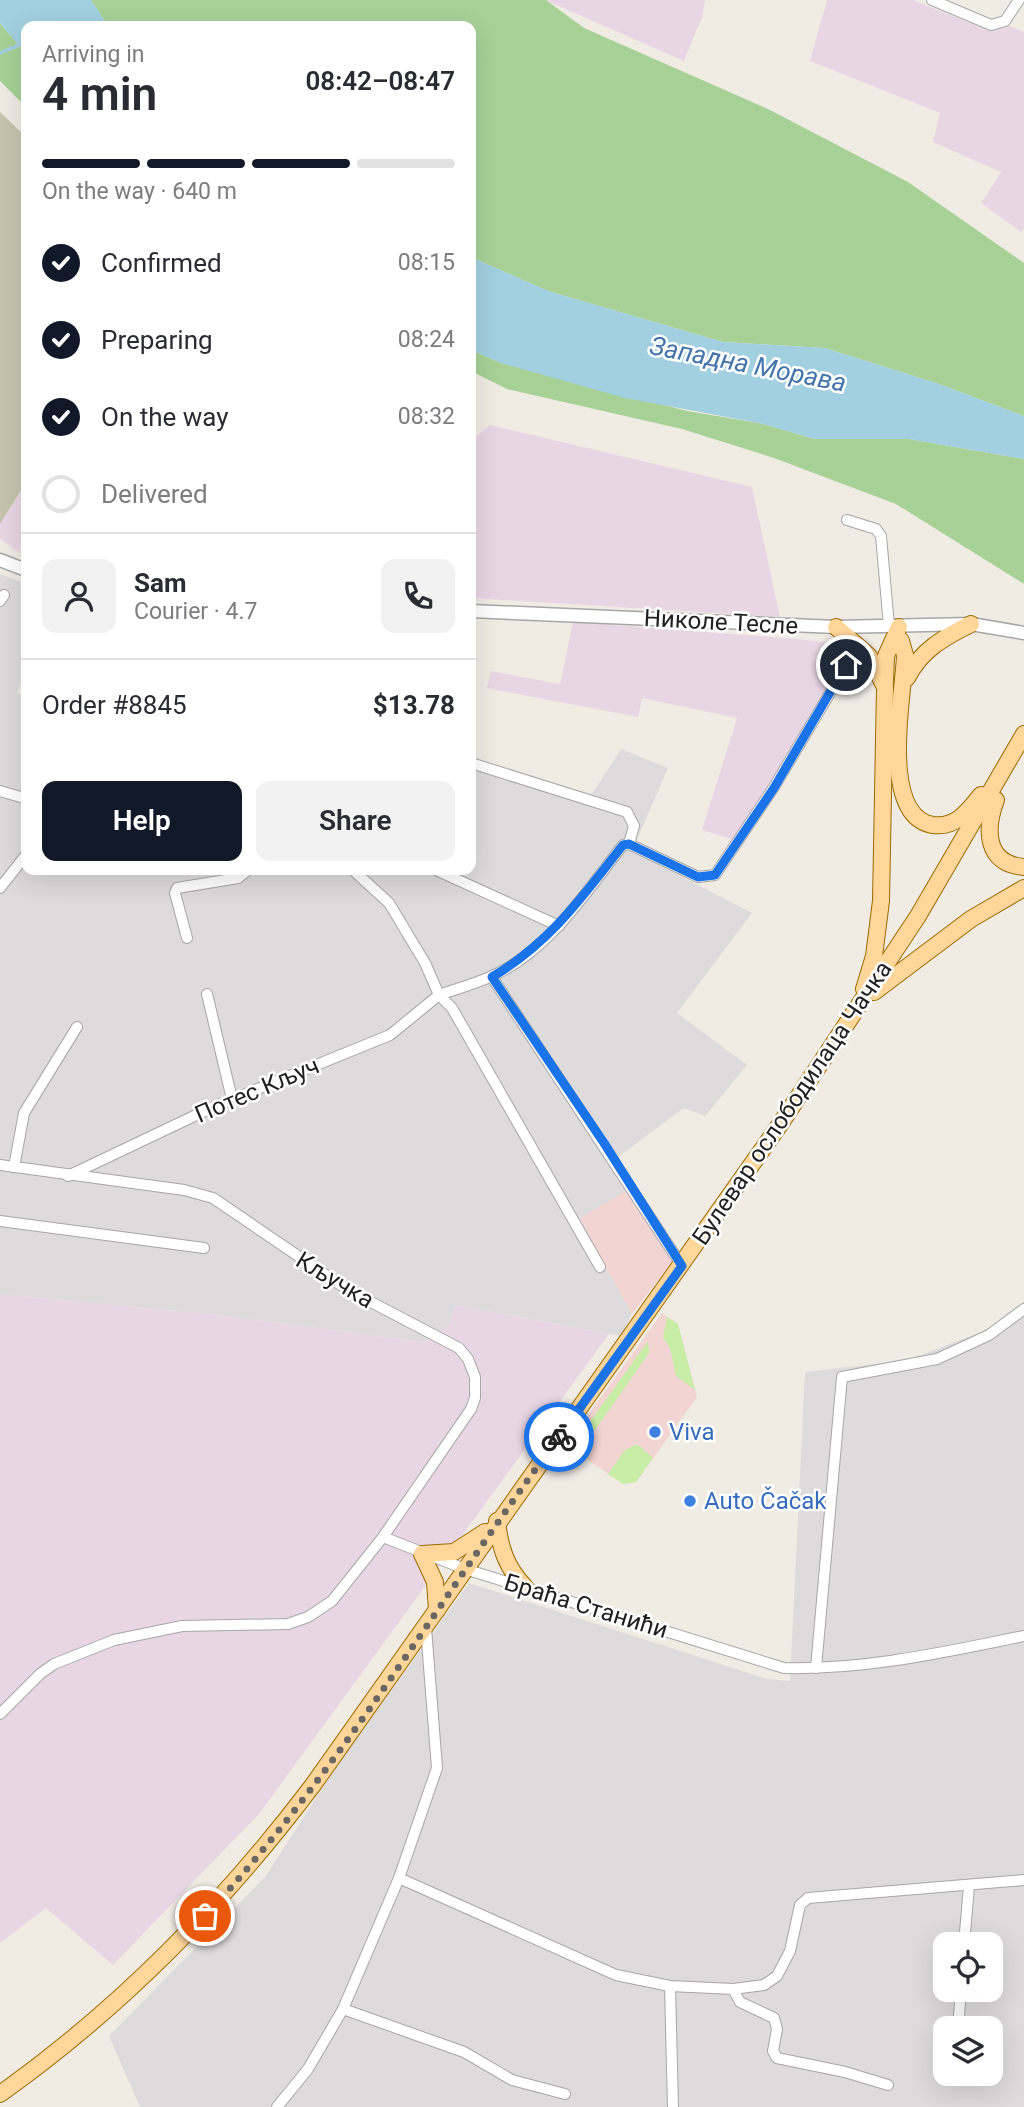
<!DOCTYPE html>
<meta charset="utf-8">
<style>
body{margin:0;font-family:Roboto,sans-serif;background:#f2f2f3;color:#2b2b33;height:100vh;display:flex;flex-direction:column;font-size:26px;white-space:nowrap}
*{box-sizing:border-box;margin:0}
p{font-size:23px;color:#7c7c81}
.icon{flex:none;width:38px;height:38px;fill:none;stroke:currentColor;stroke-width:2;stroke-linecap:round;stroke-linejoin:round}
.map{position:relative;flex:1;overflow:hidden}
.drawer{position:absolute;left:21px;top:21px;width:455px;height:854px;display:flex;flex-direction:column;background:#fff;border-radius:14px;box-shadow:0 7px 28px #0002}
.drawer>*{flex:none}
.fabs{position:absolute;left:933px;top:1932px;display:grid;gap:14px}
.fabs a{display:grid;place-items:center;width:70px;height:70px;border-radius:14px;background:#fff;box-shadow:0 7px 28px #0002;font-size:35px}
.pin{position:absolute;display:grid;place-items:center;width:60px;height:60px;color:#fff;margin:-30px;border:4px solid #fff;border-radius:50%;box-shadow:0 2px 7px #0007}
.courier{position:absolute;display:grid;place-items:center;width:70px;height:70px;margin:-35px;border:5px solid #1a73e8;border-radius:50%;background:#fff;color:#222;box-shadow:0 2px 9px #0007}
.headline em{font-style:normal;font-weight:600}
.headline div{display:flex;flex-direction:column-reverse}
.headline{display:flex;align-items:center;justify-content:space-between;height:119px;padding:0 21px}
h1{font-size:46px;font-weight:600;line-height:52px}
.bar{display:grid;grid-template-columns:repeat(4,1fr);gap:10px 7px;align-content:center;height:84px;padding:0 21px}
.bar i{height:9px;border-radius:5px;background:#e1e1e2}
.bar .active{background:#111827}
.bar p{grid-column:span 4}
.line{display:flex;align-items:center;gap:18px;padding:0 21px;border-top:2px solid #e1e1e2}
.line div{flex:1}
.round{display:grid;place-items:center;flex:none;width:74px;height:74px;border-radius:14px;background:#f2f2f3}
ol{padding:0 21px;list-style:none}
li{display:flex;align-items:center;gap:21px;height:77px}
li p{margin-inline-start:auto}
li .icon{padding:7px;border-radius:50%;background:#111827;color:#fff;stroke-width:4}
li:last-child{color:#7c7c81}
li i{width:38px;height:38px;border:4px solid #e1e1e2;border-radius:50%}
.primary-button{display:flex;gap:14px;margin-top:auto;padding:14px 21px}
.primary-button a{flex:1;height:80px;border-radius:14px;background:#111827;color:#fff;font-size:28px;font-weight:600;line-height:80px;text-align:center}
.primary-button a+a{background:#f2f2f3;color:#2b2b33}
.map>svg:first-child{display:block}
</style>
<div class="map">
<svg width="1024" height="2107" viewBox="0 0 1024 2107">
<rect width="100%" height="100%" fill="#f0ece4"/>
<!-- residential -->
<g fill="#dddbdb" fill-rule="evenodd">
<path d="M0,574L26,584V669L17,693L26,698V870H471V764L592,794L621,749L668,768L632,851L752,913L677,1013L747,1065L705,1116L684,1108L618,1157L634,1188L579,1219L632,1314L621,1336L456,1305L448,1327L425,1342L209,1314L0,1294Z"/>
<path d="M1024,1301V2107H140L109,2036L265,1877L340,1761L469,1583L767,1679L790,1681L805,1372L908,1360L986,1330ZM945,1944H990V1990H945ZM945,2028H990V2074H945Z"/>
</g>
<!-- commercial -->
<g fill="#f2d4d2">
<path d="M630,1188L675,1258L632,1314L579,1219Z"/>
<path d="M662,1313L678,1324L697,1397L636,1482L623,1484L566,1445Z"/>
</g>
<!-- industrial -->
<g fill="#e9d6e5">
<path d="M545,0H705L702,17L684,61Z"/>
<path d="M827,0H913L982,28L999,22L1024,32V229L1021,232L981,203L1001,172L933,142L940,113L810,61Z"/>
<path d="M490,425L752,487L780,617L471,598V441Z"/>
<path d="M26,482V547L23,555L0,539V524Z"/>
<path d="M573,622L797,639L858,646L738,841L702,830L737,718L642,698L638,717L487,688L491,671L560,684Z"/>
<path d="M0,1294L209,1314L425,1342L448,1327L456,1305L609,1334L259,1814L113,1965L46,1908L0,1943Z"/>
</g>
<!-- construction -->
<path fill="#c5c5af" d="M0,112L26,137V482L0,524Z"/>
<!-- grass -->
<g fill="#c8eda7">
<path d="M667,1317L678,1324L695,1390L676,1376L670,1348L663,1338Z"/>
<path d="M648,1341L649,1353L595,1430L582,1433Z"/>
<path d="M637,1444L653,1458L636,1482L623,1484L608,1474L625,1450Z"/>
</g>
<!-- forest -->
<g fill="#a7d197">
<path d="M91,0H546L584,28L770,110L908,182L1024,263V416L939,384L825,348L723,342L548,291L471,257V26H108Z"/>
<path d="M0,23L26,54V107L0,81Z"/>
<path d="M471,350L501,363L687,411L759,423L815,439H909L1024,459V584L896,504L774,458L682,429L507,389L471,371Z"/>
</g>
<!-- water -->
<g fill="#a2d0e0">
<path d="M0,0H91L108,26H26V54L0,23Z"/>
<path d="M471,257L548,291L723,342L825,348L939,384L1024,416V459L909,439H815L759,423L625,398L501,363L471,350Z"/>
</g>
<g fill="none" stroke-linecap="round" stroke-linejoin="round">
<!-- stream -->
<path stroke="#a2d0e0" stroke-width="3.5" d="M0,53L26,42"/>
<defs>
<g id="minor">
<path d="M932,0L991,25L1005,21L1019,0"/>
<path d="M847,520L876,529L881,536L889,626"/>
<path d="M0,601L4,595"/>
<path d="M471,763L627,812L634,826L629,844"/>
<path d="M0,791L24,798"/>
<path d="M436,870L559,926"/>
<path d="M0,888L26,855"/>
<path d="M187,938L175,893L177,888L238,878L248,870"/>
<path d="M492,977L682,1266"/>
<path d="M207,994L232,1099"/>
<path d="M0,1165L184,1190L213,1198L348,1290L459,1348L468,1359L475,1377V1398L471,1409L383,1537L332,1601L308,1617L288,1624L182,1626L114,1640L54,1664L40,1674L0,1714"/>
<path d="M14,1167L24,1113L77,1027"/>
<path d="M68,1176L211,1108L390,1035L439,995L425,963L389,903L353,870"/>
<path d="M0,1221L204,1248"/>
<path d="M600,1267L452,1008L439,995C456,989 474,984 490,977C548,952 586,892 623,845L629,844L698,877L715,875L774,787L858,646"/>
<path d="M383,1537L465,1569L784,1668C866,1670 944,1652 1024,1636"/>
<path d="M816,1668L842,1377L937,1359L989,1335L1024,1309"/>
<path d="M399,1878L616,1975L670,1986L733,1989L764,1985L777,1976L790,1951L800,1905L808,1898L1024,1880"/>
<path d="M964,1944L969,1886"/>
<path d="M670,1986L673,2107"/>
<path d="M733,1989L740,2002L774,2018L777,2029L773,2051L777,2058L845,2072L888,2085"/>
<path d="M343,2009L464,2052L512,2080L565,2094"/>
<path d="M958,2028L961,1990"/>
<path d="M277,2107L308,2069L343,2009L399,1878L437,1768L426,1628"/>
</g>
<g id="tertiary">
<path d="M0,560L26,570"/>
<path d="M471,611L836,627L971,624L1024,633"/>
</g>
<g id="primary">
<path d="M836,627L869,656L885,687L881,901L874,956L864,989"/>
<path d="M896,636L901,641L905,655C904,693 878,816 933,825C956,828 968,811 981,795"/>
<path d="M907,678C921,650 943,638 971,624"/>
<path d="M885,682L886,656L899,627"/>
<path d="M996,800C985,829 985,864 1024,867"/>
<path d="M874,992L971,919L1024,888"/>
<path d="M497,1521C500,1548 506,1567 525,1587"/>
<path d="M422,1554L454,1552L485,1532"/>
<path d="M422,1554L435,1582L437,1610"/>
<path d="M0,2094C121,2008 223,1904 313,1785L781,1123L918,916L1024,734"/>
</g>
</defs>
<!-- minor casing -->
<use href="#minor" stroke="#a6a6a6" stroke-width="12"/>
<!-- tertiary casing -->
<use href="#tertiary" stroke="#a6a6a6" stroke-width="15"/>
<!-- primary casing -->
<use href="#primary" stroke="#996a00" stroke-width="18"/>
<!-- minor -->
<use href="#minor" stroke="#fff" stroke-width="10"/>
<!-- tertiary -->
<use href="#tertiary" stroke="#fff" stroke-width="12"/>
<!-- primary -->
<use href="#primary" stroke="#ffd69a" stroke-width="16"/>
</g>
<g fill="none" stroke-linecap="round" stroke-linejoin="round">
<!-- done -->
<path stroke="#686764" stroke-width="7" stroke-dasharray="0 12.6" d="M205,1916C341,1770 441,1596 559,1437"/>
<!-- route -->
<path stroke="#1a73e8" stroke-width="9" d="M559,1437L682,1266L604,1143L492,977C550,943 582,897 623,845L629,844L698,877L715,875L774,788L846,665"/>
</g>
<!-- markers -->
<g fill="#3f7fe0" stroke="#fff" stroke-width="2.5">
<circle cx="655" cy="1432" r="7"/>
<circle cx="690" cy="1501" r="7"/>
</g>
<g text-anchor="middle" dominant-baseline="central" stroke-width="5" stroke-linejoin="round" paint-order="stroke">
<!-- street labels -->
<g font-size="24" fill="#1f1f1f" stroke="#fff">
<text transform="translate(721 622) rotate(3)">Николе Тесле</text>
<text transform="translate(257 1090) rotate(-23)">Потес Кључ</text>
<text transform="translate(792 1103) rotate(-56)">Булевар ослободилаца Чачка</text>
<text transform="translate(335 1280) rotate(31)">Кључка</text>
<text transform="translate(586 1606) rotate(17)">Браћа Станићи</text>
</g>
<!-- shop labels -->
<g font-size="24" fill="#366cbe" stroke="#fff" text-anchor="start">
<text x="669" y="1432">Viva</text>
<text x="704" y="1501">Auto Čačak</text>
</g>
<!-- water labels -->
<g font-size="26" font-style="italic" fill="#4375ab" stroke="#fff">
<text transform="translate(748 364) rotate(11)">Западна Морава</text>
</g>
</g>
</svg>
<div class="fabs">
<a><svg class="icon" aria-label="locate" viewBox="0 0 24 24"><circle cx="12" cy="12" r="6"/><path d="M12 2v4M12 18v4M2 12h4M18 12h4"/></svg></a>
<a><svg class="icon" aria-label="layers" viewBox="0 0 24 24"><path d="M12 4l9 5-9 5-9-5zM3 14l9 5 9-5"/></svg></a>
</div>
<div class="pin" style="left:205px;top:1916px;background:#ea580c"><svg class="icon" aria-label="bag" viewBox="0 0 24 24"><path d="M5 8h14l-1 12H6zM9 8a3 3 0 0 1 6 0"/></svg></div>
<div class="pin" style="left:846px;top:665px;background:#1f2937"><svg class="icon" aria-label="home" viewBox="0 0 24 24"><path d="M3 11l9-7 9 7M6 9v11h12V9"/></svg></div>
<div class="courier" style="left:559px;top:1437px"><svg class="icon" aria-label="bike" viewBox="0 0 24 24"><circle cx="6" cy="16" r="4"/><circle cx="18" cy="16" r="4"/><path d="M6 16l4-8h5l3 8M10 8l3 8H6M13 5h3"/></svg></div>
<section class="drawer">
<div class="headline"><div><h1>4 min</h1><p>Arriving in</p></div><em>08:42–08:47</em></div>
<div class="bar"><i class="active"></i><i class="active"></i><i class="active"></i><i></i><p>On the way · 640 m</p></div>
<ol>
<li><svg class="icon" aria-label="check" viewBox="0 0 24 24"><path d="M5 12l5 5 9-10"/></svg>Confirmed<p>08:15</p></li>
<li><svg class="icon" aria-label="check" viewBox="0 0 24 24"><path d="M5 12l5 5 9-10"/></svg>Preparing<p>08:24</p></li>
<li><svg class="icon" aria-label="check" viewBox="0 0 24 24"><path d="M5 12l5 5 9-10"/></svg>On the way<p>08:32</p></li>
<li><i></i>Delivered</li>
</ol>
<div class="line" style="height:126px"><a class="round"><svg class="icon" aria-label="person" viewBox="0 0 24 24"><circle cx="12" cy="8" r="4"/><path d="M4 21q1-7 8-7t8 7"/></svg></a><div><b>Sam</b><p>Courier · 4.7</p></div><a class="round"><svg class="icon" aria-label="phone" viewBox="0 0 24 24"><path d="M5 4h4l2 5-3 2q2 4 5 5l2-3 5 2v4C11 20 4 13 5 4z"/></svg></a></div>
<div class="line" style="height:91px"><div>Order #8845</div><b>$13.78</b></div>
<div class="primary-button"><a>Help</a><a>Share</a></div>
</section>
</div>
